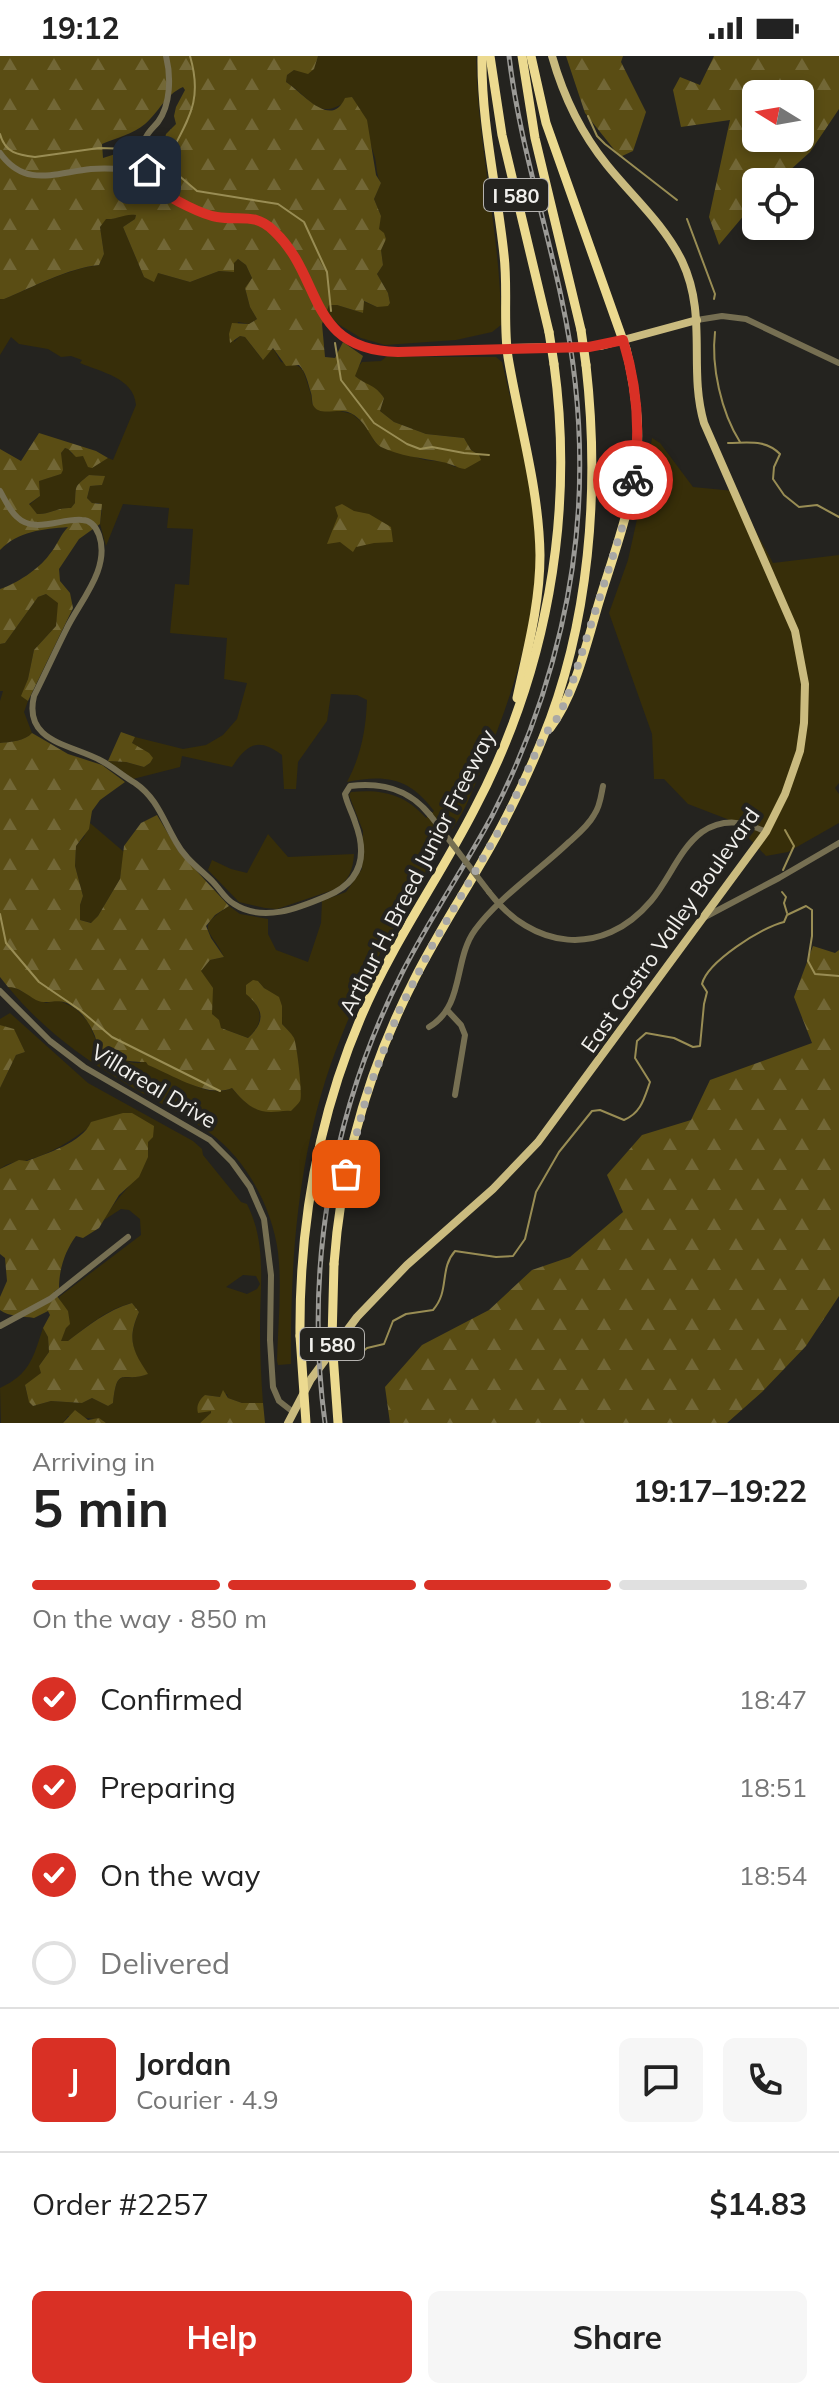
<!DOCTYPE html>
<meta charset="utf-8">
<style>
body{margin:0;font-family:Mulish,sans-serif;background:#f6f6f6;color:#222;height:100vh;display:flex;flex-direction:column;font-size:30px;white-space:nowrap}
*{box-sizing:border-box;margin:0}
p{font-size:26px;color:#767676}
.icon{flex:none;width:44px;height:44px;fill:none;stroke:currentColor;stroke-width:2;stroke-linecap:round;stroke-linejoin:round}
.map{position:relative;height:1367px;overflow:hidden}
.panel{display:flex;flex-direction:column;background:#fff;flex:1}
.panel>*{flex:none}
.needle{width:52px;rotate:281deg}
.controls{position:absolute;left:742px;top:24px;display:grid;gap:16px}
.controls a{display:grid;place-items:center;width:72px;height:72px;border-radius:12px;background:#fff;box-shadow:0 4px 12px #0003;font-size:40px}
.pin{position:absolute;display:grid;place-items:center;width:68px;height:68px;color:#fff;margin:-34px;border-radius:16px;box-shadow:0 4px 12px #0006}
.courier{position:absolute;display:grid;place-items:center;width:80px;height:80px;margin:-40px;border:6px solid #d93025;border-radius:50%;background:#fff;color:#222;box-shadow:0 2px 10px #0007}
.overview em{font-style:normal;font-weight:700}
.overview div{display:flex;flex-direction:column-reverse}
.overview{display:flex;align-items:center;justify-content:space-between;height:136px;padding:0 32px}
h1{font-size:52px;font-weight:700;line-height:60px}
.bar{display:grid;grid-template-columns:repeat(4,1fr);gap:12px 8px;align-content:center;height:96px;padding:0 32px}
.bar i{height:10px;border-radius:6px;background:#e0e0e0}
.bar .on{background:#d93025}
.bar p{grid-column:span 4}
.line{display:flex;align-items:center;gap:20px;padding:0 32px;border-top:2px solid #e0e0e0}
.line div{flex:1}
.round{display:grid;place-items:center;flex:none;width:84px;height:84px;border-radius:12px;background:#f6f6f6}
ol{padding:0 32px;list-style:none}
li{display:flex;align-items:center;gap:24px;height:88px}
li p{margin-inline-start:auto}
li .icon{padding:8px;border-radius:50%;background:#d93025;color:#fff;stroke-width:4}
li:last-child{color:#767676}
li i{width:44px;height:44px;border:4px solid #e0e0e0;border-radius:50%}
.cta{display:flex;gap:16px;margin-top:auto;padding:16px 32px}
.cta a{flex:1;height:92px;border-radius:12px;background:#d93025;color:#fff;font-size:32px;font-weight:700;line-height:92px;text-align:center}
.cta a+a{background:#f6f6f6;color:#222}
.status{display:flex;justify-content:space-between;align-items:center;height:56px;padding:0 40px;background:#fff;direction:ltr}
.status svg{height:22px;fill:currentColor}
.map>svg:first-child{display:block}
</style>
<div class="status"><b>19:12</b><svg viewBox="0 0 49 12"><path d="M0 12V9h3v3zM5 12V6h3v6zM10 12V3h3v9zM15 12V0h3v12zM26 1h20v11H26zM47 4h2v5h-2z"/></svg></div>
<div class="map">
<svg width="839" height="1367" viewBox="0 0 839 1367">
<defs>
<pattern id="forest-firs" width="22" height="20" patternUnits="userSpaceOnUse" patternTransform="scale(2)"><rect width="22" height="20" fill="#5a4d14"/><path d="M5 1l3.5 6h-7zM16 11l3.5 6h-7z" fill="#726736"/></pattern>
</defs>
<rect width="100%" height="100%" fill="#24231f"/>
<!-- green -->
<g fill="#372e09" fill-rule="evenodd">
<path d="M318,0H476C477,90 501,178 501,269L492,276L456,284L385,289L361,282L338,268L326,256L329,249H337L363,257V245L377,251L390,247L388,237L377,218L383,209L378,173L381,160L374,143L381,127C376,119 377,111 375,102C369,82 363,60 352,41C318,68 314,44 286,26L287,19L294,14H313Z"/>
<path d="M130,158L136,159L135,163L123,171L144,221L158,217L190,226L219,215L234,216L233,207L238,203L246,209L252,222L245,232L250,251L257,263L249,268L238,266L234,286L240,280L245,281L262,303L273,292L281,306C302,310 302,309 308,329C310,336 312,340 312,348L352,358L370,373L374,385L381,391L425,404L445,406L455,411L479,399L471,394L464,382L426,378L394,366L380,355L384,342C375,329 366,330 355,320V315L362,306L381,305L386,301H496L502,306C517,374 543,458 535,527C528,592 507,653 482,713C475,727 470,743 462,757C456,768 449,777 443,788C406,850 368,913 341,981C299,1085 290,1196 291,1308L278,1309L277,1305C278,1270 282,1231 278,1196C272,1151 246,1103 210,1077C182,1056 149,1043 120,1024C78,999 39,969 8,931H13L46,947L58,944L75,952L88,966L99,991C109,996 124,1006 135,1007C146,1008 136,1003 148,1006C174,1014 203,1045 232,1032C246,1049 259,1059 282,1054C294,1024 309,994 282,968C283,936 274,945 258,925L246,929V937C263,952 265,966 248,982L221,972L212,958V932L200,915L210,904L224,901C210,872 194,873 229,850L240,858L268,863V878L276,894L308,906L321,867L322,845L346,836L362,813L363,775L349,739L351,736C382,733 405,738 426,762L434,755C410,722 386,718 347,726C361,700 366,673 367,644L357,639L331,638L327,665L298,706L296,733H284L282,699C258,681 247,688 232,711L182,700L180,711L133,723L108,705L126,706L144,711L150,707L132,687L135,681L183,693L206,689L223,679L237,663L247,627L224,623L227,582L170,577L175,528L189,529L193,473L167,472L169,452L123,448L106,490L100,468L102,454L99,447H92L87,442L90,430L102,429L104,420L89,419C74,431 76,429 75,447L71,452C58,451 49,459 37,458L29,449L40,440L38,425L61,418V397L65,392L68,393L72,398L83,400L97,408L108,402L113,404L136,349C134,322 101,316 80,307L82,304L71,300L61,301L48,293L19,288L11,281L0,299V243H4C33,231 68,213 99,209L104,198L100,171L105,163C115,164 121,159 130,158Z"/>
<path d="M652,382L660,387L693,431L734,435L773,507L839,499V727L835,732L839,738V767L788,796L766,800L741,774L727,763L688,748L664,723H654L652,678L609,557L628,504L645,427Z"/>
<path d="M46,538L59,547L56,570L34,594L28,623L22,639L28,645L24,656L32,677C25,685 10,686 0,687V645L3,635H0V588L5,587L38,541Z"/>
<path d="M90,767L124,796L120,823L98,860L92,867L80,864V849L83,840L75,810L76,790L84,781Z"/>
<path d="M268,778L288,801L354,798C353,814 349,824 336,833L277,853L265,852L239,846L208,814L212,804L231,813L247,817Z"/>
<path d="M10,957L88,1027L193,1085L202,1093L203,1099L241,1146L247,1148C267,1188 260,1228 260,1272C260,1297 261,1322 263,1347H242L228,1342L227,1338L220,1341L205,1339V1355H211L212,1357L200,1367H106C96,1361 80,1362 68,1360L63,1367H1L0,1332C30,1318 33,1302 43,1272L48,1281L49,1296L39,1310L42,1317L25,1330L29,1345L33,1350L51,1345L82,1347L92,1342L108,1350L113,1347C117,1308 124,1328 147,1318C132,1294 127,1284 139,1256L132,1247C107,1253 88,1270 68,1285H60L66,1272L68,1255L61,1247L59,1241L141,1179L140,1163L129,1154L121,1153L104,1164C119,1134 147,1122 148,1086L88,1072C71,1085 51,1097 31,1103C19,1107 12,1104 0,1113V1032L16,999L25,996L14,974L0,969V963ZM243,1219L256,1220L260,1228L257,1233L247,1238L226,1231Z"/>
</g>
<!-- forest -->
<g fill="url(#forest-firs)" fill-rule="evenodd">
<path d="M0,0H318L314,13L308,18L294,14L287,19L286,26C302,36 331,74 345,42L352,41L367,64L376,119L381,127L374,143L381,160L379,173L384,177L386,183L381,194L383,209L377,218L388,237L390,247L388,250L377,251L364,245L363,257L337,249H329L322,268L325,301L335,302L343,286L363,300L355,320C367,330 375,328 384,342L380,355L394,366L426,378L464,382L471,394L479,399L481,404L465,413C457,412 450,407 442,406C422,402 399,400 381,391C371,386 367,363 348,356C337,352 319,361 313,349C312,347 312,339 311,337C308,327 306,316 299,309L286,310L273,292L263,304L245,281L240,280L230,287L229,278L232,267L249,268L257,263L250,251L245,232L252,222L246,209L238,203L234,207V216L219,215L190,226L158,217L154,226L144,221L123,171L135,163L136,159C124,157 117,164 106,163L100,171L104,198L99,209C68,212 33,231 4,243H0ZM183,31L185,34L176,51L174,60L176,68L166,78L163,91L146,121L138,114L146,102V95H125L103,102L102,88C116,82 133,78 145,68C159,56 165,39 183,31Z"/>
<path d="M566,0H623L621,6L646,56L633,95L620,101L585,57Z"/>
<path d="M714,0H839V53L810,96L777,126H756V145L719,189L709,161L730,64L681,71L673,34L680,21L700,29ZM756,38H800V82H756Z"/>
<path d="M39,377L96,395L108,402L92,412L88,411L83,400L76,401L68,393L65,392L61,397L63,414L61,418L39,425L40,440L29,448L37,458C49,459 58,451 71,452L75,447C76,429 74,431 89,419L105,420L102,429L90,430L87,442L92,447L102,448L100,468L79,483L59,513L60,525L70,537L73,552L28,645L21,640L28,623L34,594L56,570L58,547L46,538L38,541L5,587L0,588V533C16,528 39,513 49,499C57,490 60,479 68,471C43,473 18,475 0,494V393L21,405Z"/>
<path d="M342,448L354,455L369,458L391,471L393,486L374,487L356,491L353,496L340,486L327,488L338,460L335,451Z"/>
<path d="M121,676L135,681L132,687L149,697L153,702L150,707L144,711L126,706L108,705Z"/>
<path d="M32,677L68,698L102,709L125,726L100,744L92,755L89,773L76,790L75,810L83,840L80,849V864L91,867L98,860L120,823L124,790L141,767L157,759L179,796L229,850L215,859L206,870L211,882L224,901L210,904L201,915L213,932L212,958L219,964L221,972L248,982C266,965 264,953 246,938V929L253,924L258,925L264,932L279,941L282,950V968C286,972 291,977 294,982C297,989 303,1040 300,1045C298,1048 294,1052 291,1055C284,1054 278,1056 271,1056C253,1056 243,1045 232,1032C209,1043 171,1018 148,1009L146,1006C133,1006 109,1004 99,992C99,991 95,981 95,980C90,968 83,957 72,950C58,940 49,950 36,944C27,939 19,931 8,931L0,921V687C10,686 25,685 32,677Z"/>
<path d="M813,890L835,897L839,894V1240L806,1290L762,1336L727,1367H390L385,1331L422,1289L489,1254L532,1214L570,1201L623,1156L607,1119L642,1079L691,1064L710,1024L812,987L794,941Z"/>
<path d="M0,969L14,973L25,996L16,999L0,1032Z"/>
<path d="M123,1057H132L154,1070L153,1081L148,1086V1101L139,1121L119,1139L99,1172L83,1182L76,1180C65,1195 59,1213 59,1232L54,1236L68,1255L70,1268L66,1272L61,1285H68C88,1270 107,1254 132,1247L139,1256C127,1283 132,1294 148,1318C124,1328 117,1307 113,1347L108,1350L92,1342L82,1347L51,1345L33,1350L29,1346L25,1329L41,1317L39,1310L49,1296L48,1281L43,1272L50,1259L48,1255L34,1262C23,1260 9,1261 0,1254V1241L7,1225L5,1202L0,1198V1113L19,1104L27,1105C47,1097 82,1087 91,1066Z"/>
<path d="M223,1334L228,1342L242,1347H263L265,1367H200L211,1357V1355L198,1357C196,1350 199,1344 205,1339L220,1341Z"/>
<path d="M75,1354L88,1364L99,1362L106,1367H63Z"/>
</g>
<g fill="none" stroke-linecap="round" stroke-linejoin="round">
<!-- stream -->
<g stroke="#998d54" stroke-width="2">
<path d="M588,60L597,80L605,88L677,144"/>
<path d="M0,78C5,97 18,99 35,101L99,92L131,93L165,108L197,135L278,148L304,166L327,216L331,255"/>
<path d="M166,107C186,65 204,48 190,0"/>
<path d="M687,163L715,238L714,243"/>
<path d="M715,276C711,310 721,356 740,386"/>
<path d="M335,287L341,324L374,367L407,388L420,393L432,391L464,397L489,399"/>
<path d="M728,387C748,387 765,383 780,398L774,411L773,423L784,439L799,451L817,449L839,461"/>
<path d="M783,814L794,790L785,774"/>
<path d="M782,836L786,841L784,847L787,857"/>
<path d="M0,858L6,887L39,926L80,954L112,981L220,1035"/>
<path d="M354,1303L367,1292L384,1288L393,1265L406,1258L433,1254C450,1235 439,1213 455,1195L496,1201L513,1200L525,1183L536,1136L559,1096L592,1055L600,1054L624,1064C641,1057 644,1043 650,1026L635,1002L637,985L646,977L674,982L693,991L700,990L704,948L707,936L702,928C707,906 762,871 784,866L787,859L806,850L812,854V880L808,905L815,918L839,920"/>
</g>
<!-- minor -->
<g stroke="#766f52" stroke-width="6">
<path d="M0,97C25,132 54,117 91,113C109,111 129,114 147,114C151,120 156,129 161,134C171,143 203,159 216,161C239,165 246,156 269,171C292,187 302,219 314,243C340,296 380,297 433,295C458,294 482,293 507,292"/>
<path d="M147,114L153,98L146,81C149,75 153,72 158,66C171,48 171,20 166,0"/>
<path d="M697,264L722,260L746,263L839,307"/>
<path d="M0,435C5,444 10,455 17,461C34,478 61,462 82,464C91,464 96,471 99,479C111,513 79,546 66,574C55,596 45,618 34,640C23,686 70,688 100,704C112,710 123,720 135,727C157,742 163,764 176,786C185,803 200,813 213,826C220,833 225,843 234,848C263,867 299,852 327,840C361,826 368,800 355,766C352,756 347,748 345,738L350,730C382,726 409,733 430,759"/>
<path d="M489,836C532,893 602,903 651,845C669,824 680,792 702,776C723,762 744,765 766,776"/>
<path d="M705,861L779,822L839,787"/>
<path d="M0,935L50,985L84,1011L210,1084L232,1106L250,1131L264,1163L271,1219L270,1284L273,1331L279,1345L293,1356"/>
<path d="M447,954L461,969L465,979L455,1039"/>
<path d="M429,971C465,950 453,904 475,874C498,842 540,814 569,786C578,778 588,770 594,759C600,751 601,740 603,730"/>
<path d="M0,1270L50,1243L128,1181"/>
</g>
<!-- major -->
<g stroke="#cabb7f" stroke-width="8">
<path d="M507,292L601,290L697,264"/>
<path d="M288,1367L311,1323L357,1261L407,1209L493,1133L538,1086L766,776L785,738L800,695L804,667L805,628L795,575L704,367C688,312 708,260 682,205C664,168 632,140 607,109C581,77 563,39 552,0"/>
</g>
<!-- highway -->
<g stroke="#ecda90" stroke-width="9">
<path d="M482,0C481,67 497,132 504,199C508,233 503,268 508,301C519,367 539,432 540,499C540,548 527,595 517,642"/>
<path d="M490,0L502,79L549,276"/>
<path d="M522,0L535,82L581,274"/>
<path d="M531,0L546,67L626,293C634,327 640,362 637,397C633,448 614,497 599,546C587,586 575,639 550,672"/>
<path d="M334,1208C341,1109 369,1012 414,924C439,874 471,827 498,777C514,747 529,716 542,684C590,568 600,433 586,309"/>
<path d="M300,1280C299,1170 318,1062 361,961C392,888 438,824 474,754C546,618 575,461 554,308"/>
</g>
<defs>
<path id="rail" d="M325,1367C304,1212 332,1054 403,915C430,862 464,812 492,760C523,700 546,637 561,572C586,465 585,353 562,245C545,163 519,84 509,0"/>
</defs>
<!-- rail casing -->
<use href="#rail" stroke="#9b9a96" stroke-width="5"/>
<!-- rail -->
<use href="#rail" stroke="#24231f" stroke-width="2" stroke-dasharray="6" stroke-linecap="butt"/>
<!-- minor-bridge -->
<path stroke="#766f52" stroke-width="6" d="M430,759L489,836"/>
<!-- highway-bridge -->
<g stroke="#ecda90" stroke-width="9">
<path d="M581,274L586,309"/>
<path d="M549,276L554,308"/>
<path d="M334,1208L332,1284L338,1367"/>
<path d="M300,1280L306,1367"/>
</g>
</g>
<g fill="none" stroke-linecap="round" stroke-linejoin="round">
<!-- done -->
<path stroke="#a9a8a5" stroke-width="8" stroke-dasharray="0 14.4" d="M346,1118L368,1035L399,955L432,890L504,766L543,681L559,660L570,634L623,469L633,424"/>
<!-- route -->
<path stroke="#d93025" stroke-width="10" d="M147,114C151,120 156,129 161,134C171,143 203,159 217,161C240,165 254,156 274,175C324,222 306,294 398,296L589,291L623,284C637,329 641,377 633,424"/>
</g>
<g text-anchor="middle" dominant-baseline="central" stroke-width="8" stroke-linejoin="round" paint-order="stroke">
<!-- shield labels -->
<g fill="#24231f" stroke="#b4b2af" stroke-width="2">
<rect x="484" y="123" width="64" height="32" rx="6"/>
<rect x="300" y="1272" width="64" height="32" rx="6"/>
</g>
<g font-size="20" font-weight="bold" fill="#f1f0ed">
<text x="516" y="139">I 580</text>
<text x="332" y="1288">I 580</text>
</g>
<!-- street labels -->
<g font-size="22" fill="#f1f0ed" stroke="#24231f">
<text transform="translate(417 816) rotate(-63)">Arthur H. Breed Junior Freeway</text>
<text transform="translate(670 874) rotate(-55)">East Castro Valley Boulevard</text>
<text transform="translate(154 1030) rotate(31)">Villareal Drive</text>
</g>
</g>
</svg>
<div class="controls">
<a><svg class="needle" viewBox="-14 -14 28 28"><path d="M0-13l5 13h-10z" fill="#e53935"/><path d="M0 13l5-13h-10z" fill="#767676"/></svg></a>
<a><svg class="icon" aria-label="locate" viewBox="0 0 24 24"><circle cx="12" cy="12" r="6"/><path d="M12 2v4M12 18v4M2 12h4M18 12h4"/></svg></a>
</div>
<div class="pin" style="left:346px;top:1118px;background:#ea580c"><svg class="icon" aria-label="bag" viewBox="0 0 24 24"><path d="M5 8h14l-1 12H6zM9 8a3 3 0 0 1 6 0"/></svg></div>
<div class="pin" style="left:147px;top:114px;background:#1f2937"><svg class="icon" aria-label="home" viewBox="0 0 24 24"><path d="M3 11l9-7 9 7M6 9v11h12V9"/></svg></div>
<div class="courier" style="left:633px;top:424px"><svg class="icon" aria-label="bike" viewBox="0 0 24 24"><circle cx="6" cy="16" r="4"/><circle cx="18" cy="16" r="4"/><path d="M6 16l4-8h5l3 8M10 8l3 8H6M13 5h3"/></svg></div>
</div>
<section class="panel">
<div class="overview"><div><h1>5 min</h1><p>Arriving in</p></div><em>19:17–19:22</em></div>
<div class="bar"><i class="on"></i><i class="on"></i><i class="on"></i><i></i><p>On the way · 850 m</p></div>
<ol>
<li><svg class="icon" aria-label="check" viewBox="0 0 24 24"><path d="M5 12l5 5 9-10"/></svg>Confirmed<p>18:47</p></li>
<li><svg class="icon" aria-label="check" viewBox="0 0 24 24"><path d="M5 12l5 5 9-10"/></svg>Preparing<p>18:51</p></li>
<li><svg class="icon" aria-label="check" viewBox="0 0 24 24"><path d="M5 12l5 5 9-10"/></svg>On the way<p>18:54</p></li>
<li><i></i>Delivered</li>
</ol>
<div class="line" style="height:144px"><b class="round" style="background:#d93025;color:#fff">J</b><div><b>Jordan</b><p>Courier · 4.9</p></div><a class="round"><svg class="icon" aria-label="chat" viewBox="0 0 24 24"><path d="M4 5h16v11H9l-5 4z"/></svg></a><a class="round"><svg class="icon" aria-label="phone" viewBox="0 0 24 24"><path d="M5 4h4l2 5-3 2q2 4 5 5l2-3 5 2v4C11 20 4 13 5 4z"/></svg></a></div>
<div class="line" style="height:104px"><div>Order #2257</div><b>$14.83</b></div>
<div class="cta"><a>Help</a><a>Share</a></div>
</section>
